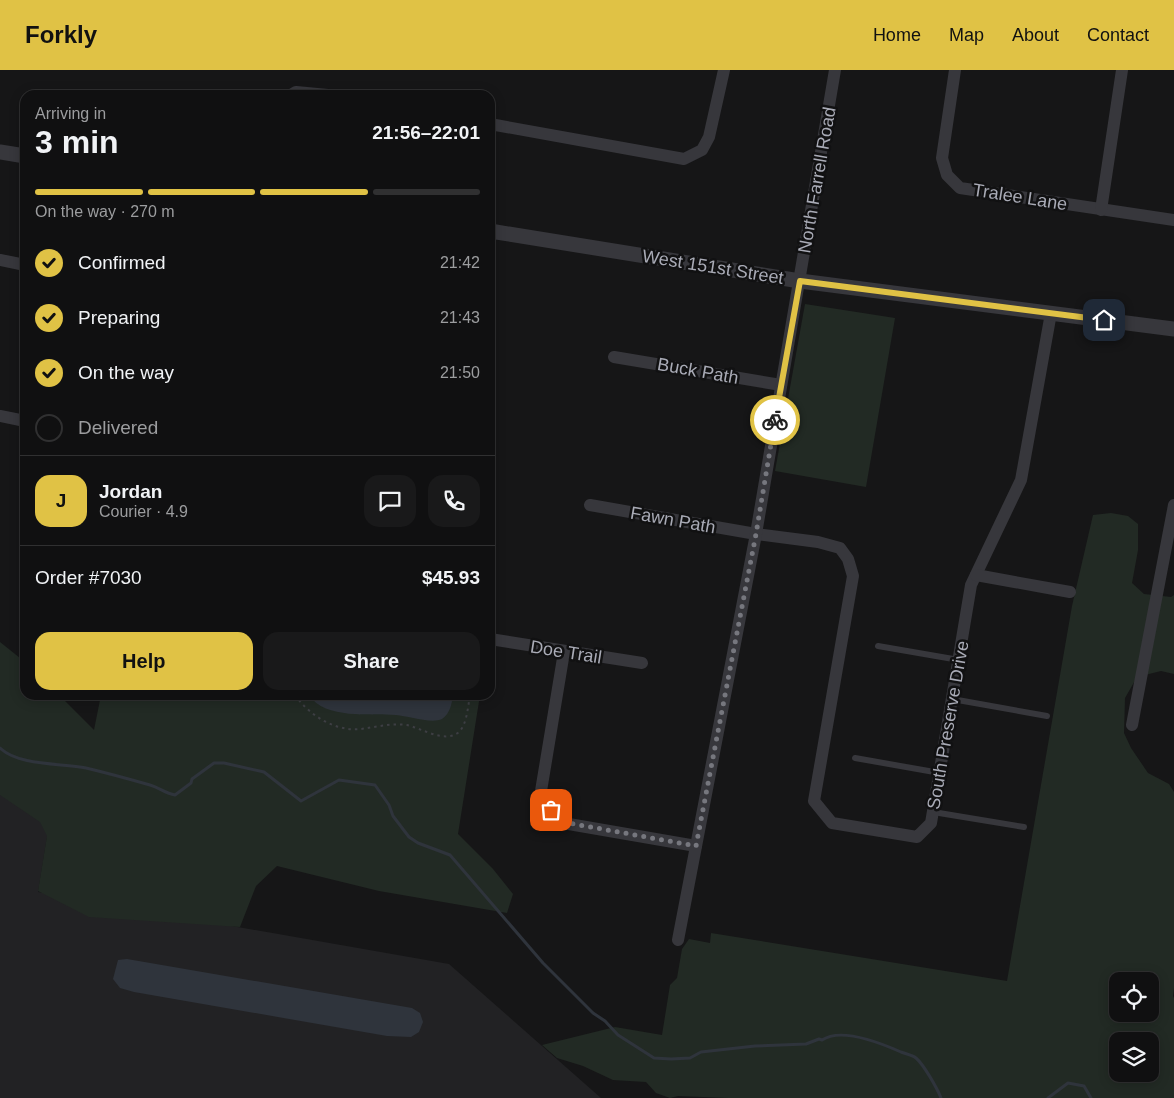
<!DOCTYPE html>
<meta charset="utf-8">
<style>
body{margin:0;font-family:Helvetica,sans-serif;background:#19191a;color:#f1f3f6;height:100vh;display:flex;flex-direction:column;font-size:19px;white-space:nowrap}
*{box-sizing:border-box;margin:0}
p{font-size:16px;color:#9c9d9f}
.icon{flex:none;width:28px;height:28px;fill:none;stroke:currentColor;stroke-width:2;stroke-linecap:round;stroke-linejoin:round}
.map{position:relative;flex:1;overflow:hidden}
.sheet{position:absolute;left:20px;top:20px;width:475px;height:610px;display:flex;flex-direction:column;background:#101011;border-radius:15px;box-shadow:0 2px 12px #0003,0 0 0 1px #303031}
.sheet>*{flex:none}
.controls{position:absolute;left:1109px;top:902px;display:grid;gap:10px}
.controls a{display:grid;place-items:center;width:50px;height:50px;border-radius:10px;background:#101011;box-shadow:0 2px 12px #0003,0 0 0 1px #303031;font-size:25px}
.pin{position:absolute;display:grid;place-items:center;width:42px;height:42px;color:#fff;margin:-21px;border-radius:10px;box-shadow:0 2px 8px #0006}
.courier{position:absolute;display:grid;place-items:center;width:50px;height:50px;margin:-25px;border:4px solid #e0c245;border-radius:50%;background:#fff;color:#222;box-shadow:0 1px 6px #0007}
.head em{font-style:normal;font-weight:700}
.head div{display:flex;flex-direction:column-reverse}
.head{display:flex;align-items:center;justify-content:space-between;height:85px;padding:0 15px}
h1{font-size:32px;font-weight:700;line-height:38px}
.bar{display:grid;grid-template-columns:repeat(4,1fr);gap:8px 5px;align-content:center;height:60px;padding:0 15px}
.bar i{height:6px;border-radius:4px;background:#303031}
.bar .on{background:#e0c245}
.bar p{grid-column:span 4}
.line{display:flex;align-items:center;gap:12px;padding:0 15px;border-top:1px solid #303031}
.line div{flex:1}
.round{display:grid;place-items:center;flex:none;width:52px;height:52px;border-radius:15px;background:#19191a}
ol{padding:0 15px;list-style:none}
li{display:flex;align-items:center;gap:15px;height:55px}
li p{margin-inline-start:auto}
li .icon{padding:5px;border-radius:50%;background:#e0c245;color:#111;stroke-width:4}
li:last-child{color:#9c9d9f}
li i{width:28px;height:28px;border:2px solid #303031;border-radius:50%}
.cta{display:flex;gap:10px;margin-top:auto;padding:10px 15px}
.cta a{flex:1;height:58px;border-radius:15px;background:#e0c245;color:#111;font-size:20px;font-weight:700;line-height:58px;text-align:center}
.cta a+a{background:#19191a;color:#f1f3f6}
header{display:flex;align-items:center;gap:30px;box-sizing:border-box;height:70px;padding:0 25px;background:#e0c245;color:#111}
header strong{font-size:24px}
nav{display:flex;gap:28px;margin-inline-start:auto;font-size:18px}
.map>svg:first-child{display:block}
</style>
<header>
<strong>Forkly</strong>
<nav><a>Home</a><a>Map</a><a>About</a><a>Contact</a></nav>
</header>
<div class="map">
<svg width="1174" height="1028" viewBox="0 0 1174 1028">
<rect width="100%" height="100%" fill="#161617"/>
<!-- built -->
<path fill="#222224" d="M0,700L53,731L38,822L449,894L601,1028H0Z"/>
<!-- green -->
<g fill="#222a24" fill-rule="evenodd">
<path d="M805,234L895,248L866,417L775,401Z"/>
<path d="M1111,443L1128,446L1138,454V480L1132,513L1144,524L1171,527L1174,525V604L1161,601L1137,607L1125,628L1124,663L1131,678L1148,703L1169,714L1174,722V918L1173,926L1174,928V1028H728L678,1026L670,1028L656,1023L646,1012L613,1010L583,996L557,988L542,975L615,957L662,965L670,915L677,908L682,879L689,869L710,873L711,863L1007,911L1072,536L1093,445ZM1118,911H1150V944H1118ZM1118,971H1150V1004H1118Z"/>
<path d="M0,572L25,592V625H59L94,660L101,625H480L458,764L493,799L513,824L507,843L379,821L277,796L256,816L240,857L89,847L38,821L47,766L40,752L0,725Z"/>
</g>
<!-- water -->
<g fill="#2f343c">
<path d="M309,625H453C452,633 450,644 442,649C431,654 408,646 396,645C371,643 325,650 309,625Z"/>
<path d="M127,889L412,938L420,943L423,952L419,962L411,967L387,966L134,922L120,918L113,909L118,890Z"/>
</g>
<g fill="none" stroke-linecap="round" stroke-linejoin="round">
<!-- stream -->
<g stroke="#2f343c" stroke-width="3">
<path d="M0,678C19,696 61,693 86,698C107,703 129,709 150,715C160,718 165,723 175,725L191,713L192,709L214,693H224L264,702L301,731L339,710L375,715L389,735L393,746L409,767L418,773L450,785L543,893L593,943L605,951L618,965L654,988L671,989L690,988L701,982L755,976L806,974L819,969L822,970C841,957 883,974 901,982C906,984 912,985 916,988C924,995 937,1018 941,1028"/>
<path d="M1048,1028L1068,1013L1084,1016L1091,1028"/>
</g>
<!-- path -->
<path stroke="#3d3e43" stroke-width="2" stroke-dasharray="2.5 4" stroke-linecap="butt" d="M295,625C309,645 335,662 361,659C376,657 391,653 407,655C421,658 445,674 459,662C467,654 468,636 470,625"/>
<!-- service -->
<g stroke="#37373c" stroke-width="6">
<path d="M878,576L959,590"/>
<path d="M952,629L1047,646"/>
<path d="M855,688L940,703"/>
<path d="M933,742L1024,757"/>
</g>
<!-- minor -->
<g stroke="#37373c" stroke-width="12">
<path d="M955,0L942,88L947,105L960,118L1174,150"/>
<path d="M291,25L296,22L328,25"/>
<path d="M490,54L684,89L702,80L709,67L724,0"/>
<path d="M1101,140L1122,0"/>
<path d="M0,190L25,195"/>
<path d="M614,287L781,315"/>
<path d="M0,346L25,351"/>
<path d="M590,435L756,464L818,472L840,478L848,489L853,506L814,731L832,753L917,767L931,753L971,515L1021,410L1051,243"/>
<path d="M976,505L1070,522"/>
<path d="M490,569L642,593"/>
<path d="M564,582L540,727L563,753L696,776"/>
<path d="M1132,655L1174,435"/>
<path d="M678,870L756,464L835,0"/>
</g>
<!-- tertiary -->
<g stroke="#37373c" stroke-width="15">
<path d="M0,82L25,86"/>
<path d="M490,161L800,211L1174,259"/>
</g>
</g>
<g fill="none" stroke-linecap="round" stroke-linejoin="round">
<!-- done -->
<path stroke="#76777e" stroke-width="5" stroke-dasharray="0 9" d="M551,740L563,752L696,776L756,464L775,350"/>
<!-- route -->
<path stroke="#e0c245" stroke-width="6" d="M775,350L800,211L1104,250"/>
</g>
<g text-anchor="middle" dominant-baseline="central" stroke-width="5" stroke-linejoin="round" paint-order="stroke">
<!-- street labels -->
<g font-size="18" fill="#a9abb6" stroke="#111112">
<text transform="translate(817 110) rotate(-80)">North Farrell Road</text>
<text transform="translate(1020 127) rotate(9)">Tralee Lane</text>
<text transform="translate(713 197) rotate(9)">West 151st Street</text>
<text transform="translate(698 301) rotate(10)">Buck Path</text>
<text transform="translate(673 450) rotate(10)">Fawn Path</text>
<text transform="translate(566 582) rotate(9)">Doe Trail</text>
<text transform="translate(948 655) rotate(-80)">South Preserve Drive</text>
</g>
</g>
</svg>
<div class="controls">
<a><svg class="icon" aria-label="locate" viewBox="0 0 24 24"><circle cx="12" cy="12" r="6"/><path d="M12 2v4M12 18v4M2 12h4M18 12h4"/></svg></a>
<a><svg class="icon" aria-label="layers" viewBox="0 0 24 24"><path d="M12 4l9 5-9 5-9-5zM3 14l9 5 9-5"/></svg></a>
</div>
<div class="pin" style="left:551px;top:740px;background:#ea580c"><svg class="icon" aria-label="bag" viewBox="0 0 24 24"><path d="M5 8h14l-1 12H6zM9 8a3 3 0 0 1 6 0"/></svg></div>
<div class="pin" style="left:1104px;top:250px;background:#1f2937"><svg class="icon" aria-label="home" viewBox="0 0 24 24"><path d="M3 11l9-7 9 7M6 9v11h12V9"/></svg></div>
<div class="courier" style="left:775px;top:350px"><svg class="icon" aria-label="bike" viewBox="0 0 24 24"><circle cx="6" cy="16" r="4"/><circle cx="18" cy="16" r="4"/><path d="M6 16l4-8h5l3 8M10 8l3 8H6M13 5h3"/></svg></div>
<section class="sheet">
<div class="head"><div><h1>3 min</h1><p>Arriving in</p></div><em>21:56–22:01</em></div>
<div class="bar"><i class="on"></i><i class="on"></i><i class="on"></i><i></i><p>On the way · 270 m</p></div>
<ol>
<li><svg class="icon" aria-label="check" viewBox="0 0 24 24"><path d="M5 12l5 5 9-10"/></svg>Confirmed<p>21:42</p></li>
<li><svg class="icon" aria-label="check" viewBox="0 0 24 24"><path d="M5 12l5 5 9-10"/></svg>Preparing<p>21:43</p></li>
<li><svg class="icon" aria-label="check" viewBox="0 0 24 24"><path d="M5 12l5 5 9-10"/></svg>On the way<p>21:50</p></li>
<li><i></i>Delivered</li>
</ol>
<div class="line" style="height:90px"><b class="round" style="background:#e0c245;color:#111">J</b><div><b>Jordan</b><p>Courier · 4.9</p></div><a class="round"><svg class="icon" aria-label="chat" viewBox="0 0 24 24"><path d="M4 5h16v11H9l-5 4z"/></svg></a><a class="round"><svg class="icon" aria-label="phone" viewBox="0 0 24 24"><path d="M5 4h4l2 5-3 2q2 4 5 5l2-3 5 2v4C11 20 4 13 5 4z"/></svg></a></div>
<div class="line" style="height:65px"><div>Order #7030</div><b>$45.93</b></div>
<div class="cta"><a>Help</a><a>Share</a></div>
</section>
</div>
